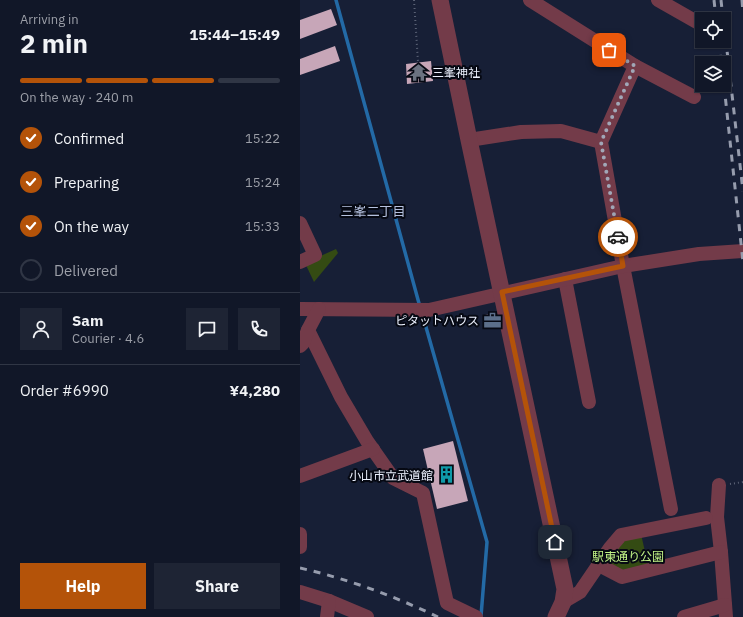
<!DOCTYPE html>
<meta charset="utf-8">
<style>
body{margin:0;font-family:"IBM Plex Sans","Noto Sans JP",sans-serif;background:#1e2434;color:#f1f3f6;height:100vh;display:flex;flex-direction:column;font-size:15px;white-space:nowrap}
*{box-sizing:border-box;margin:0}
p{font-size:13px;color:#9c9fa8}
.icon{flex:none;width:22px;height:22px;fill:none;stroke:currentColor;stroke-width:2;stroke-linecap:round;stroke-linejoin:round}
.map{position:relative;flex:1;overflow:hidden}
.panel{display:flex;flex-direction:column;background:#111728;width:300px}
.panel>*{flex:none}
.controls{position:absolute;left:395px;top:12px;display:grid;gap:8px}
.controls a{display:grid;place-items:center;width:36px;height:36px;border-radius:0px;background:#111728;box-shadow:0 1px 3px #0004,0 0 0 1px #303645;font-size:20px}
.pin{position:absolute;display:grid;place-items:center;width:34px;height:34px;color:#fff;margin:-17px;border-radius:8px;box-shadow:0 2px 6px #0006}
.courier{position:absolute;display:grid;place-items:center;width:40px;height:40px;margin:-20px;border:3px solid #b45309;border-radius:50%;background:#fff;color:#222;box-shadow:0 1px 5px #0007}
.overview em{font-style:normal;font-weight:700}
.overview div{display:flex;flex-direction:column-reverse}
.overview{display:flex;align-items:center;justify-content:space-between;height:68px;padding:0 20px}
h1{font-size:26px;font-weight:700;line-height:30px}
.bar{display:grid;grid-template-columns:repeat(4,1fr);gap:6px 4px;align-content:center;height:48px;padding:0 20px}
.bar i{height:5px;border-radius:3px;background:#303645}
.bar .on{background:#b45309}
.bar p{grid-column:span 4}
.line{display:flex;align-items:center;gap:10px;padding:0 20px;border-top:1px solid #303645}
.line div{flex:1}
.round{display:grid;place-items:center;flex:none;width:42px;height:42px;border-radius:0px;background:#1e2434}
ol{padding:0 20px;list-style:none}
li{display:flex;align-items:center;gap:12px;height:44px}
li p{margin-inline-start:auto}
li .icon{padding:4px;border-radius:50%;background:#b45309;color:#fff;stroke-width:4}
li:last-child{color:#9c9fa8}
li i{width:22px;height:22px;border:2px solid #303645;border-radius:50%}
.cta{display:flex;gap:8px;margin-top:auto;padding:8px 20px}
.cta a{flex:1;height:46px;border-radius:0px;background:#b45309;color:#fff;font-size:16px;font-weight:700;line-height:46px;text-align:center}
.cta a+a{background:#1e2434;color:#f1f3f6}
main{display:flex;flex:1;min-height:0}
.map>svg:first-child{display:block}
</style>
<main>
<section class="panel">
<div class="overview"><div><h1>2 min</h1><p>Arriving in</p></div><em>15:44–15:49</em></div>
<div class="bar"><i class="on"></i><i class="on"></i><i class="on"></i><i></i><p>On the way · 240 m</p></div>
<ol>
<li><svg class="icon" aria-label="check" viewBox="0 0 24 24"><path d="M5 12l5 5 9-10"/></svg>Confirmed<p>15:22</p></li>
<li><svg class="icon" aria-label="check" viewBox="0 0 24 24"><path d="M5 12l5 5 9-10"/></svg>Preparing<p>15:24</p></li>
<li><svg class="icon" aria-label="check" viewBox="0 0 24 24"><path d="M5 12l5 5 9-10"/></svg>On the way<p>15:33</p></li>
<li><i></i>Delivered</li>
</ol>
<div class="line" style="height:72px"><a class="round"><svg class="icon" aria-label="person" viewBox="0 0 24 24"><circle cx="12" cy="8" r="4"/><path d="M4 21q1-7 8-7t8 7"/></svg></a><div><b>Sam</b><p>Courier · 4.6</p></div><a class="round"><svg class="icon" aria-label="chat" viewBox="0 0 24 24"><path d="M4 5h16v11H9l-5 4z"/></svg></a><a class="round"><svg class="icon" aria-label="phone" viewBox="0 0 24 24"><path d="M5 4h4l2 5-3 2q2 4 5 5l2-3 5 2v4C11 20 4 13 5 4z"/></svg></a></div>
<div class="line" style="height:52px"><div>Order #6990</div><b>¥4,280</b></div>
<div class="cta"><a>Help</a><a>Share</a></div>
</section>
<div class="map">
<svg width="443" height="617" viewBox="0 0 443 617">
<rect width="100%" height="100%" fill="#171f36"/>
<!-- green -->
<g fill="#344b13">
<path d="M36,249L38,253L14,282L5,263Z"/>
<path d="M341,534L348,565L322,574L305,562L321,539Z"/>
</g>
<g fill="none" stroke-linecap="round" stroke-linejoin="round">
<!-- stream -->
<g stroke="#236aa6" stroke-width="3.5">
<path d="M36,0L120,307"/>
<path d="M122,313L187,542L181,616"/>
</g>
</g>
<!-- building -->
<g fill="#c7a6b8">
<path d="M31,9L37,25L0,39V20Z"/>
<path d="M35,46L40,61L0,75V59Z"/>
<path d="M131,61L133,81L107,84L106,64Z"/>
<path d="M196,313L198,326L187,327L185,315Z"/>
<path d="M153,441L168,501L137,509L123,449Z"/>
</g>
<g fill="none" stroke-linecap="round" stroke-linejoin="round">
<!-- path -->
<g stroke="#5a6175" stroke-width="2" stroke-dasharray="1 3" stroke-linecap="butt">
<path d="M114,0L118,62"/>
<path d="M430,484L443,482"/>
</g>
<!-- minor -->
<g stroke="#733b49" stroke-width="14">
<path d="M230,0L335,66L394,97"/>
<path d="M358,0L402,25"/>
<path d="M335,66L301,142L323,266L371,509"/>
<path d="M169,140L221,132L261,131L301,142"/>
<path d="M0,223L15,255L0,262"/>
<path d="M265,279L289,402"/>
<path d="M0,309L129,310L323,266L399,254L443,251"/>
<path d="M8,330L41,397L67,441L93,478L123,493L147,603L176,617"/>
<path d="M0,346L3,343L8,330L19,309"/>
<path d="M0,476L73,449"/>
<path d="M419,485L417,517L421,552L426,617"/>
<path d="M0,534V547"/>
<path d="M299,565L322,577L421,552"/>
<path d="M0,592L29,601L67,617"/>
<path d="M263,602L280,592L310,548L321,535L406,518"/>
<path d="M27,617L29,601"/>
<path d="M384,617L425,605"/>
</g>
<!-- tertiary -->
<path stroke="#733b49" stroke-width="17" d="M140,0L169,140L265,589L263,602L256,617"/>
<!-- rail -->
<g stroke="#969cad" stroke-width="3" stroke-dasharray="7 7" stroke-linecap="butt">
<path d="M414,0L416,19"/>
<path d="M421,0L423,19"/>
<path d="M442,0L443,14"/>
<path d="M424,24L443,191"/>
<path d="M419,41L421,63"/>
<path d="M424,85L443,262"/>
<path d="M0,568C48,579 94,596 138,617"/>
</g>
</g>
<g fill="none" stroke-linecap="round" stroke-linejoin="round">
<!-- done -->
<path stroke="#a1a7b7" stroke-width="4" stroke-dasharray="0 7.2" d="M309,50L335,66L301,142L318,237"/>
<!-- route -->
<path stroke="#b45309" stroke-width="5" d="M255,542L202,292L323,266L318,237"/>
</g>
<!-- icons -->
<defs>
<symbol id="temple-bare" viewBox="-9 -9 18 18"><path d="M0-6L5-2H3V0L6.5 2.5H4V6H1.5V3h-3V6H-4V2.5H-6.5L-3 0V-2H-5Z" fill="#6b7280" stroke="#060913" stroke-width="2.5" paint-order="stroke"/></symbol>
<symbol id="office-bare" viewBox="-9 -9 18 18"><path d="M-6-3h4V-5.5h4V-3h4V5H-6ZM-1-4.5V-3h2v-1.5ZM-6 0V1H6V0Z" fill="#5c6f8a" stroke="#060913" stroke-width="2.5" paint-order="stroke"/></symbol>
<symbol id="building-bare" viewBox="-9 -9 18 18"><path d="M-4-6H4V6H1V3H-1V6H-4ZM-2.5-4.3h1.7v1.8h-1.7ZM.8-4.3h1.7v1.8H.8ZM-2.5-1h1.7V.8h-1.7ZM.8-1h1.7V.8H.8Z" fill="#0f9aa8" stroke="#060913" stroke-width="2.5" paint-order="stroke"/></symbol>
</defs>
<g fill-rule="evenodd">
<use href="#temple-bare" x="106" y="60" width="25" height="25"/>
<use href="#office-bare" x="180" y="308" width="25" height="25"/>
<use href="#building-bare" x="134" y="462" width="25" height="25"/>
</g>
<g text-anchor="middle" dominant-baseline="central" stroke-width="4" stroke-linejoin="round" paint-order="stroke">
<!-- poi labels -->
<g font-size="12" fill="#ebf0fd" stroke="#060913" text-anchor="end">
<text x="132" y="72" text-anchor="start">三峯神社</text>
<text x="179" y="320">ピタットハウス</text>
<text x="133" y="475">小山市立武道館</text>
</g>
<!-- park labels -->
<g font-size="12" fill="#c1f386" stroke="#060913">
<text x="328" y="556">駅東通り公園</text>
</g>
<!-- neighbourhood labels -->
<g font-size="13" fill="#b5c1df" stroke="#060913">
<text x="73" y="211">三峯二丁目</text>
</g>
</g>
</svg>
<div class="controls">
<a><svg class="icon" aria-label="locate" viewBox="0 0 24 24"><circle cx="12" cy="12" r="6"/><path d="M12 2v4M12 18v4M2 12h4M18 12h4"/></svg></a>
<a><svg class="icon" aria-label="layers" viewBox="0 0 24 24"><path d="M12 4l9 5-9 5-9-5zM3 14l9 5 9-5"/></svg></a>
</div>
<div class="pin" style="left:309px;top:50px;background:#ea580c"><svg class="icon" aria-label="bag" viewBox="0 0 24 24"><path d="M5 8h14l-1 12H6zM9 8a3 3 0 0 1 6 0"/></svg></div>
<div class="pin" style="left:255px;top:542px;background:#1f2937"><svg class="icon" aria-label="home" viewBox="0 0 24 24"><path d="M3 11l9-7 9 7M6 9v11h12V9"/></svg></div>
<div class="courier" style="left:318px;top:237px"><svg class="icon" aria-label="car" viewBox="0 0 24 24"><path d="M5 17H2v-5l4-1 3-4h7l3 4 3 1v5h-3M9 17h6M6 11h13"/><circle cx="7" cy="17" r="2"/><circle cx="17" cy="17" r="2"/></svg></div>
</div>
</main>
